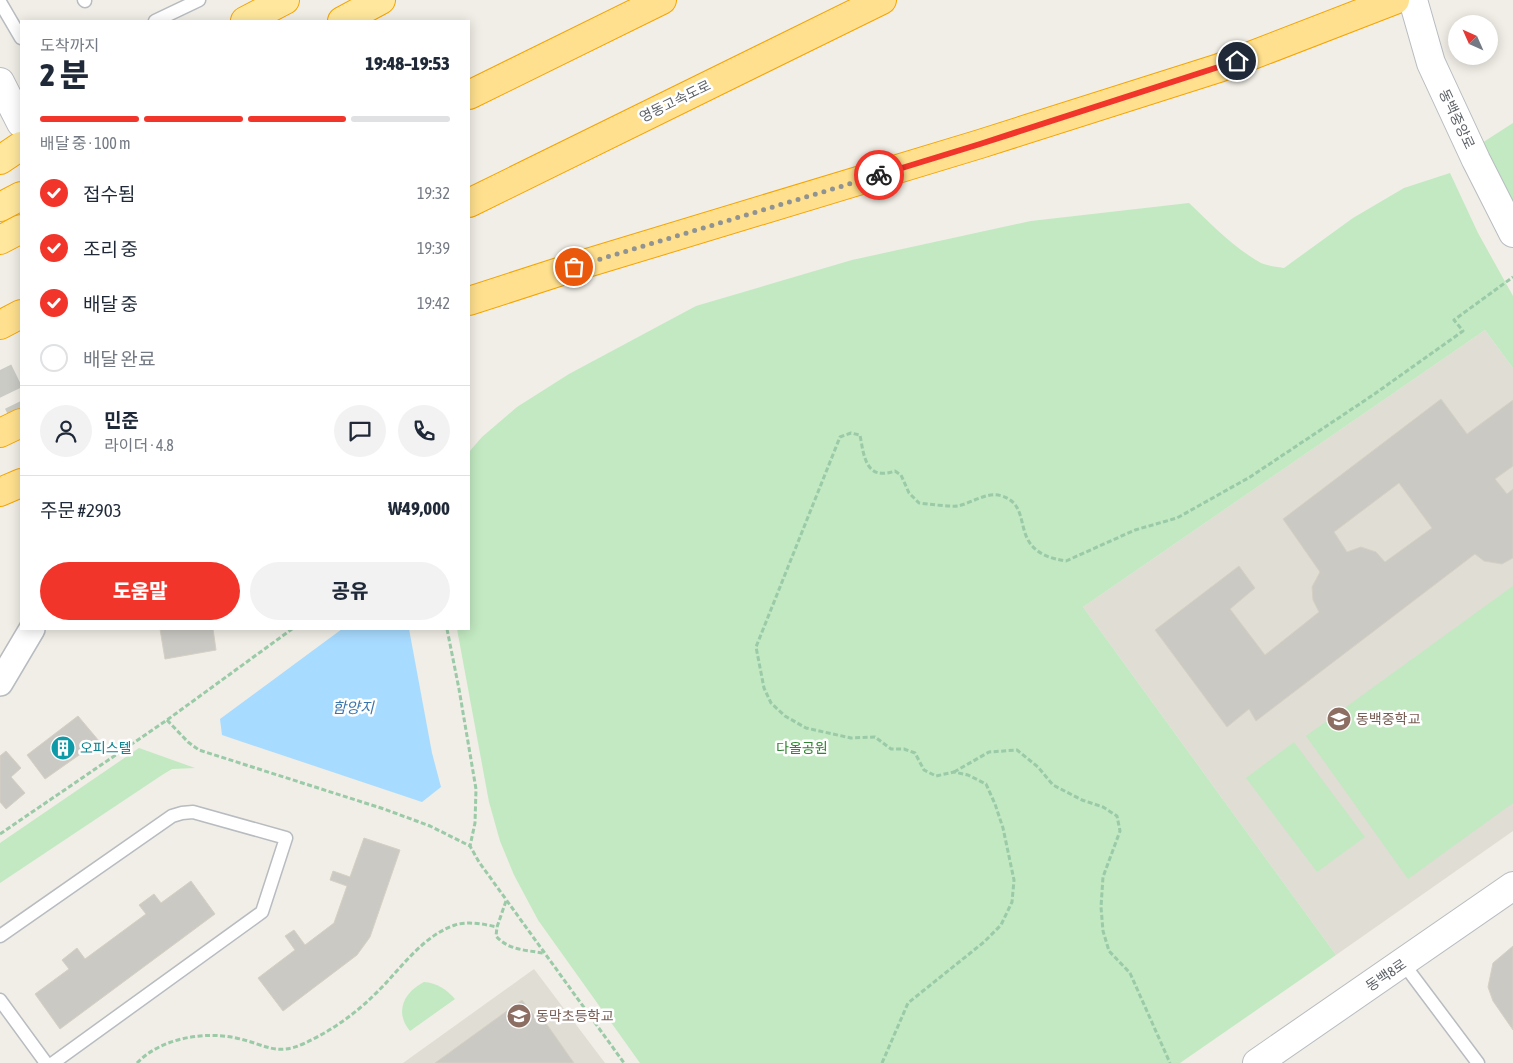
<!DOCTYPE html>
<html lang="ko">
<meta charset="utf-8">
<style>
body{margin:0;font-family:"Asap Condensed","Noto Sans KR",sans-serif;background:#f2f2f3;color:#1f2937;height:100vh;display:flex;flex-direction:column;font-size:19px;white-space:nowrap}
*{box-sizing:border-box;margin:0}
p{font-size:16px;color:#747a83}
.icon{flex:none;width:28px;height:28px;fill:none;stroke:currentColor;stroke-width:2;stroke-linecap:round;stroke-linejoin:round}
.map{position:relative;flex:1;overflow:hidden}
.details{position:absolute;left:20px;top:20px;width:450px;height:610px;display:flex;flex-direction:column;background:#fff;border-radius:0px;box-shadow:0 2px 12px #0003}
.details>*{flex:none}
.needle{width:32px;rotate:315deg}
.buttons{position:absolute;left:1448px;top:15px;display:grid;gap:10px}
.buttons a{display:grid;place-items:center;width:50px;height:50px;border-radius:50%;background:#fff;box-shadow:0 2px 12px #0003;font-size:25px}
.pin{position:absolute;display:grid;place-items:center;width:42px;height:42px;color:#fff;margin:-21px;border:2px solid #fff;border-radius:50%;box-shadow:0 1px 5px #0007}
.courier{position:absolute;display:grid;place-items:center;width:50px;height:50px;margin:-25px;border:4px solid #f2352a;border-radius:50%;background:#fff;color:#222;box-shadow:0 1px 6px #0007}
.headline em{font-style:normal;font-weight:800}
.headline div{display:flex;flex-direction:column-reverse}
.headline{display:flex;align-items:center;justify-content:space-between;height:85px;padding:0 20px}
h1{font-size:32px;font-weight:800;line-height:38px}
.bar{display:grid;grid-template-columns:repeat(4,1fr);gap:8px 5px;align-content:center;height:60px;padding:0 20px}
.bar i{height:6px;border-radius:4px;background:#e0e1e3}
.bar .on{background:#f2352a}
.bar p{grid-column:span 4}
.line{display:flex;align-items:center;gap:12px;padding:0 20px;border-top:1px solid #e0e1e3}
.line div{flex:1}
.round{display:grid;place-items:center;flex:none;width:52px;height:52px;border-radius:26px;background:#f2f2f3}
ol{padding:0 20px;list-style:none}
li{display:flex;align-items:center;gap:15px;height:55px}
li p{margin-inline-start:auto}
li .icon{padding:5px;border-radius:50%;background:#f2352a;color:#fff;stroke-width:4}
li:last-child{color:#747a83}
li i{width:28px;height:28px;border:2px solid #e0e1e3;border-radius:50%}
.button{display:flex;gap:10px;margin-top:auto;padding:10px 20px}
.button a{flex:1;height:58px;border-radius:30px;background:#f2352a;color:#fff;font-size:20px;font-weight:800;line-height:58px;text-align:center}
.button a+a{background:#f2f2f3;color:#1f2937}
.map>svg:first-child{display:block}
</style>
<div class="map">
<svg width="1513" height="1063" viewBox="0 0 1513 1063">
<rect width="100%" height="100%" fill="#f0eee6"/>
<!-- education -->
<g fill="#e0ddd4">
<path d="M1485,330L1513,368V831L1336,955L1083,607Z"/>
<path d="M534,969L605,1063H403Z"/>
</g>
<!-- green -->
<g fill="#c2e9c1">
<path d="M1513,123V201L1482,143Z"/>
<path d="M1450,173L1478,233L1513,296V368L1485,330L1083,607L1336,955L1180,1063H640L538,920L514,875L500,841L489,802L457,629H469V452L482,437L517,407L569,374L696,306L852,260L1031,221L1189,203C1211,224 1234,248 1261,263C1268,266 1277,267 1284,268L1353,218L1404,188Z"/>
<path d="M1513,586V803L1408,879L1306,736Z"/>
<path d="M1294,742L1365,837L1317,872L1246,778Z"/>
<path d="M139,748L195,768L172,769L162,775L0,883V843Z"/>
<path d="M424,982C437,983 446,989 455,999L410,1031C394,1012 404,992 424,982Z"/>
</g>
<!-- water -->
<path fill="#a7dbff" d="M342,629H409L432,753L441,787L422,802L222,735L220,719Z"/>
<!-- building -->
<g fill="#cbc9c3" stroke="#d6d0c4" fill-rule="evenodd">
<path d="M1441,399L1467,434L1513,400V466L1495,479L1507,494L1513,489V558L1502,564L1484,561L1475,554L1256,721L1249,709L1227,727L1155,630L1239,566L1255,588L1230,609L1265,655L1319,612L1313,600L1312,587L1320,572L1283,519ZM1399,483L1432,528L1385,562L1376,552L1361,547L1347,552L1334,532Z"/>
<path d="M160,629H213L216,650L165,659Z"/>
<path d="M78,716L99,741L45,779L27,755Z"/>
<path d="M6,751L21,768L11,777L25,793L6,809L0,802V756Z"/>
<path d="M364,838L400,850L370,937L357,955L283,1011L258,978L295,950L285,936L294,930L305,945L334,923L347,886L330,880L333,871L350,877Z"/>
<path d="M191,881L215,914L60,1029L35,994L69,969L62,960L77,948L85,959L146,914L139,905L154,894L161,903Z"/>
<path d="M1513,946V1030L1493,1001L1488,987L1493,963Z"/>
<path d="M522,1000L537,1019L541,1016L574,1063H435Z"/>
</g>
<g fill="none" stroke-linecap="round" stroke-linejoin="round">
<!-- minor-tunnel -->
<path stroke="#cbcbc6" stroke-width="25" stroke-dasharray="25 12" stroke-linecap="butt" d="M0,370L21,413"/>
<defs>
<g id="service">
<path d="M84,0L85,1"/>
<path d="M0,2L21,38"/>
<path d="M155,21L199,0"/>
<path d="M0,936L172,816L182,813L193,812L286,838L262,912L53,1063"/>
<path d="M1403,963L1478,1063"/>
<path d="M0,1000L46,1063"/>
</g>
<path id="minor" d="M0,683L32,629"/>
<g id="tertiary">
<path d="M1413,0L1431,63L1476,160L1513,233"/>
<path d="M0,82L21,123"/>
<path d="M1257,1063L1513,886"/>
</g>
<g id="trunk">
<path d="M245,21L285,0"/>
<path d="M342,21L381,0"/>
<path d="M0,160L21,146"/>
<path d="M0,207L21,196"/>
<path d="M0,240L21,229"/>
</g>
<g id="motorway">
<path d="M469,95L662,0"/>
<path d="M469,203L882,0"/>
<path d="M469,301L574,267L980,144L1219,68L1395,0"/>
<path d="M0,325L21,314"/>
<path d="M0,433L21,423"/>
<path d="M0,492L21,483"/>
</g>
</defs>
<!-- service casing -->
<use href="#service" stroke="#b8bcc0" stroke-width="15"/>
<!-- minor casing -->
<use href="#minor" stroke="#b8bcc0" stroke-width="28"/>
<!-- tertiary casing -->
<use href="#tertiary" stroke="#b8bcc0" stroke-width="30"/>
<!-- trunk casing -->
<use href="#trunk" stroke="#f6a400" stroke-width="30"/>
<!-- motorway casing -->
<use href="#motorway" stroke="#f6a400" stroke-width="30"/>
<!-- path -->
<g stroke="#9acaa7" stroke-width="3" stroke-dasharray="5 2.5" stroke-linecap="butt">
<path d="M447,629L459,689L476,789L475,823L470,846"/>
<path d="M167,720L188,742L199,750L384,809L430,826L470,846L479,862L624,1063"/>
<path d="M954,772L989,752L1017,750L1038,767L1053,785L1082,800L1103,807L1117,816L1120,831L1103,877L1101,907L1103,931L1109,951L1130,973L1170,1063"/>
<path d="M0,834L167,720L292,629"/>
<path d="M506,901L497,927L496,936C508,950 525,950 543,953"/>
<path d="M137,1063C161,1038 204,1031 236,1038C265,1044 276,1057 305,1043C329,1032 354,1015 373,996C399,972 420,937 455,925C468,921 484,924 497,927"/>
<path d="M882,1063L908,1003L984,942L1001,925L1012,902L1014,880L1003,828L995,804L986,784L968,775L954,772L936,776L924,770L915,753L904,749H891L875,737L851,738L806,728L785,716L771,703L764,688L756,647L840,437L851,433L860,435C864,457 866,481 895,471L901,475L909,493L919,503C929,504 949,507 958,506C972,503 987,491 1002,496C1037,507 1004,552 1066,561L1135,530L1177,518L1250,477L1373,395L1463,331L1454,320L1513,277"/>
</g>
<!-- service -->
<use href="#service" stroke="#fff" stroke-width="12"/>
<!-- minor -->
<use href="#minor" stroke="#fff" stroke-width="25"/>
<!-- tertiary -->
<use href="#tertiary" stroke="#fff" stroke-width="28"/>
<!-- trunk -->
<use href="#trunk" stroke="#ffe89d" stroke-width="28"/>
<!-- motorway -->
<use href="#motorway" stroke="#ffe08e" stroke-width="28"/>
</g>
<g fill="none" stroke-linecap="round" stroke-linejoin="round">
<!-- done -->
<path stroke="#909393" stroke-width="5" stroke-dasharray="0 9" d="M574,267L879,175"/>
<!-- route -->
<path stroke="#f2352a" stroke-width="6" d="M879,175L980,144L1237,61"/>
</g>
<!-- icons -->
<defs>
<symbol id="school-disc" viewBox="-11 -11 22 22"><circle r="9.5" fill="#8d6e63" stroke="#fff"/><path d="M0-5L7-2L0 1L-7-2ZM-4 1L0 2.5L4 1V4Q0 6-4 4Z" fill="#fff"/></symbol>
<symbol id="building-disc" viewBox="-11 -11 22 22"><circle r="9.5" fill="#0f9aa8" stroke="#fff"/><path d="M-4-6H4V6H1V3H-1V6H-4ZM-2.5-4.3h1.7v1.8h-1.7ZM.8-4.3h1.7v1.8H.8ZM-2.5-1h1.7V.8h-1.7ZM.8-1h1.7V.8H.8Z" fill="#fff"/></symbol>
</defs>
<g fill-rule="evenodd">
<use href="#school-disc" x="1325" y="705" width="28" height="28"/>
<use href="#building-disc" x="49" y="734" width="28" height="28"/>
<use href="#school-disc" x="505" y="1002" width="28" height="28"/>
</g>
<g text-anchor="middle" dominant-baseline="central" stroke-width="5" stroke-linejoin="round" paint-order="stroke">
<!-- street labels -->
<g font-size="14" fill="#5d6267" stroke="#fff">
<text transform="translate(675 101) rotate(-26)">영동고속도로</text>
<text transform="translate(1457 119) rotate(65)">동백중앙로</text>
<text transform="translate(1386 975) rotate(-34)">동백8로</text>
</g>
<!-- education labels -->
<g font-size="14" fill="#785e54" stroke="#fff" text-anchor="start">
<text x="1356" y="719">동백중학교</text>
<text x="536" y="1016">동막초등학교</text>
</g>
<!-- culture labels -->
<g font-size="14" fill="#0d838f" stroke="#fff" text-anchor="start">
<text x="80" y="748">오피스텔</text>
</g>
<!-- park labels -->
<g font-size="14" fill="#308332" stroke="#fff">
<text x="802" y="748">다올공원</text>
</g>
<!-- water labels -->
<g font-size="15" font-style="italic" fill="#3b75ae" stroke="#fff">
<text x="353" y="707">함양지</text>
</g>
</g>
</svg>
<div class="buttons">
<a><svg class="needle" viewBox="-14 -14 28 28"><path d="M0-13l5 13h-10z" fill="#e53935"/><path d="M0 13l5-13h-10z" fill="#747a83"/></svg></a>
</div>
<div class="pin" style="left:574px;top:267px;background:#ea580c"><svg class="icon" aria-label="bag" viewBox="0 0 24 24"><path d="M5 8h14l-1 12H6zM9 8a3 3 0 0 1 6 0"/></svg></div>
<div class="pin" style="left:1237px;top:61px;background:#1f2937"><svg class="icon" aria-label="home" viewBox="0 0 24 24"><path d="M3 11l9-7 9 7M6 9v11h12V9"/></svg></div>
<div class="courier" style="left:879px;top:175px"><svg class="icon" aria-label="bike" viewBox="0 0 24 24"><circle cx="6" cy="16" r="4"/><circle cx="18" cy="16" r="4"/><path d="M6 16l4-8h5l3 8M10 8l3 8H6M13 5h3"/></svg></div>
<section class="details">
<div class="headline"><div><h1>2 분</h1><p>도착까지</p></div><em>19:48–19:53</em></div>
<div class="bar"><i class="on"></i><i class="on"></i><i class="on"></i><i></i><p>배달 중 · 100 m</p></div>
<ol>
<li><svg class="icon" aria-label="check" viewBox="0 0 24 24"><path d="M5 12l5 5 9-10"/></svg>접수됨<p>19:32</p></li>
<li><svg class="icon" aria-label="check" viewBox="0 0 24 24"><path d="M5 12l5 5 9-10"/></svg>조리 중<p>19:39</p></li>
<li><svg class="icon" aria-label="check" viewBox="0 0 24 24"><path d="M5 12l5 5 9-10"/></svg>배달 중<p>19:42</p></li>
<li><i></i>배달 완료</li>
</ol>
<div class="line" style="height:90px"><a class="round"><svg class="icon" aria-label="person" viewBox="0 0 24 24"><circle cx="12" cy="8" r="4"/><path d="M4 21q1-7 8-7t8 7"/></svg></a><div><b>민준</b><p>라이더 · 4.8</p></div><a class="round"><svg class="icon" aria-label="chat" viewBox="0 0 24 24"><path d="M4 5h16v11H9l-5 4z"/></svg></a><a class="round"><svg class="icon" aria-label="phone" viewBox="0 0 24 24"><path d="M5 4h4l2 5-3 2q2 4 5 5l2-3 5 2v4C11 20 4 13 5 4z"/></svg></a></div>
<div class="line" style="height:65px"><div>주문 #2903</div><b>₩49,000</b></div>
<div class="button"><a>도움말</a><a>공유</a></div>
</section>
</div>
